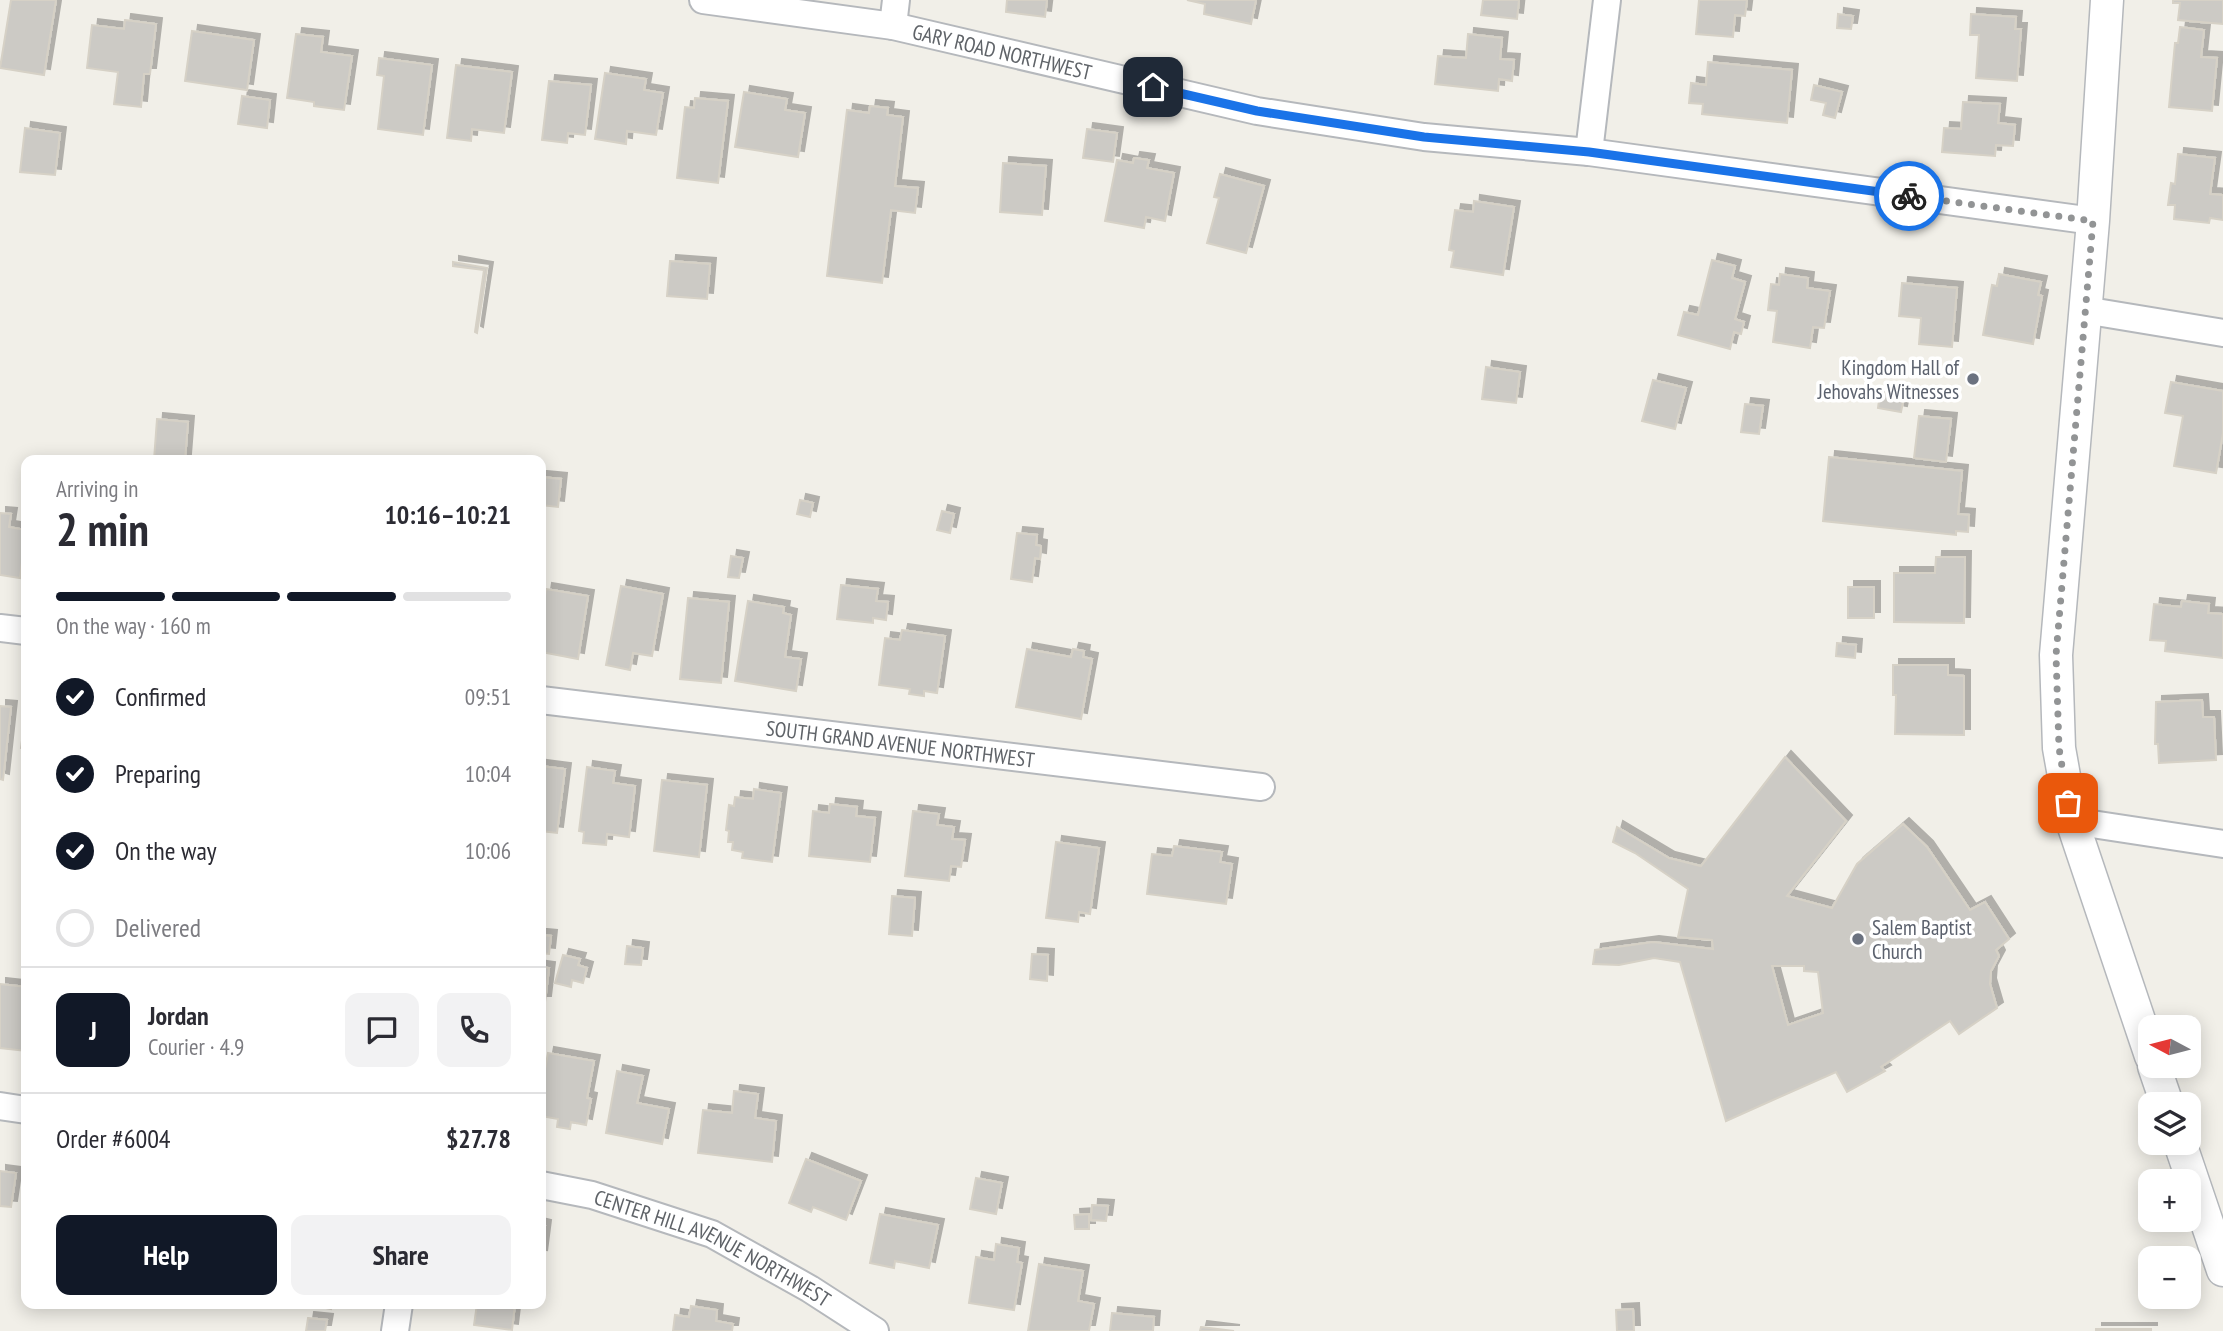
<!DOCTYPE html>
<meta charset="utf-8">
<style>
body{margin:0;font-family:"PT Sans Narrow",sans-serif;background:#f2f2f3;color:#2b2b33;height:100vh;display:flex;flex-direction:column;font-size:26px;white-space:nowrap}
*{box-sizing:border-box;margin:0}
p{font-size:23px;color:#7c7c81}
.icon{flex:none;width:38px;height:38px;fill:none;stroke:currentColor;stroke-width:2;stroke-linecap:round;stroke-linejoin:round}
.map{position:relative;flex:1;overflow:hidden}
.drawer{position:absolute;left:21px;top:455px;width:525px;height:854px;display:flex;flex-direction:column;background:#fff;border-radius:14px;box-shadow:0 4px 18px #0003}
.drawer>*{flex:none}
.needle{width:46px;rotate:277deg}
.buttons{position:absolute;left:2138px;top:1015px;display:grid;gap:14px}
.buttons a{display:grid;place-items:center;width:63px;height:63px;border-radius:14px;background:#fff;box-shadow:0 4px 18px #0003;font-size:35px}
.pin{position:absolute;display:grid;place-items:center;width:60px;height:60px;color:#fff;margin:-30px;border-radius:14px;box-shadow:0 4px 10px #0006}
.courier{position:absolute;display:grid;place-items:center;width:70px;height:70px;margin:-35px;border:5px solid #1a73e8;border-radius:50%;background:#fff;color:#222;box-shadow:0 2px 9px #0007}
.head em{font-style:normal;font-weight:600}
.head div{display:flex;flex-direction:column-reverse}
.head{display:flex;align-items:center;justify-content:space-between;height:119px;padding:0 35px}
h1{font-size:46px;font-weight:600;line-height:52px}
.bar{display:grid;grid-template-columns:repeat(4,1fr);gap:10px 7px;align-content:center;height:84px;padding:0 35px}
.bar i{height:9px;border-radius:5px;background:#e1e1e2}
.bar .on{background:#111827}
.bar p{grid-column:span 4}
.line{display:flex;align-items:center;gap:18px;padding:0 35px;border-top:2px solid #e1e1e2}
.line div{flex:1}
.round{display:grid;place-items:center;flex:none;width:74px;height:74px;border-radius:14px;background:#f2f2f3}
ol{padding:0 35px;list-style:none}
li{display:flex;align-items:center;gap:21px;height:77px}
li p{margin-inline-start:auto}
li .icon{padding:7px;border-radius:50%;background:#111827;color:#fff;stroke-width:4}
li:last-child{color:#7c7c81}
li i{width:38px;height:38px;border:4px solid #e1e1e2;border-radius:50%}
.action{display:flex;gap:14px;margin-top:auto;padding:14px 35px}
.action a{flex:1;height:80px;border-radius:14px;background:#111827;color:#fff;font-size:28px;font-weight:600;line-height:80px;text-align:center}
.action a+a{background:#f2f2f3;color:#2b2b33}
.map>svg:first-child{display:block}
</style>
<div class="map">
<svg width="2223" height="1331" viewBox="0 0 2223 1331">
<defs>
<filter id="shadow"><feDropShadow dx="6" dy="-6" stdDeviation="0" flood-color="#0004"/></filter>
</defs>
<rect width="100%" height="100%" fill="#f1efe8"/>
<!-- building -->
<g fill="#cccac5" stroke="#d6d1c6" stroke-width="2" fill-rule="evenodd" filter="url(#shadow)">
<path d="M11,0H56L44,75L0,68Z"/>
<path d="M1007,0H1047L1045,17L1006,12Z"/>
<path d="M1187,0H1256L1251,24L1204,14L1205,4Z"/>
<path d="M1483,0H1519L1517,19L1481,15Z"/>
<path d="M1699,0H1747L1745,16L1735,15L1733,37L1696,34Z"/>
<path d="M2173,0H2223V24L2178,20L2180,3H2173Z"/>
<path d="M1838,14L1853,16L1851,29L1837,28Z"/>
<path d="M1971,14L2016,17L2015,29H2021L2017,81L1976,78L1979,35H1970Z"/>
<path d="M125,20L156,24L150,74H144L141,107L114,104L118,72L87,68L92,25L124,29Z"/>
<path d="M2180,27L2204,30L2201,57L2217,58L2212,111L2169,107L2175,43H2178Z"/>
<path d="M192,31L254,40L247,90L185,81Z"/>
<path d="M296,34L323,37L321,52L352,56L344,110L314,106V102L287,98Z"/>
<path d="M1468,34L1502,38L1500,59L1514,60L1512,81L1499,79L1498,91L1435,84L1438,56L1466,58Z"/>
<path d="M379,58L432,65L423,135L378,129L384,76L377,75Z"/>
<path d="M1708,62L1792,70L1787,123L1702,114L1703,104L1689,103L1691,83L1706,85Z"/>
<path d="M456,65L512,72L504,133L472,129L471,141L447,138Z"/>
<path d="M605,73L646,79L644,90L663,93L656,135L627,131L626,144L595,139Z"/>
<path d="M549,81L591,85L585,135L568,133L567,143L542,140Z"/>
<path d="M1814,85L1842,92L1835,118L1823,115L1826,103L1811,100Z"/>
<path d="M744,92L787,99L785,110L805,113L798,157L735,147Z"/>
<path d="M242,96L270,100L267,128L238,124Z"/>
<path d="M695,98L728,101L718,183L677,178L685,107L694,108Z"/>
<path d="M1963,102L2000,104L1998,123L2015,125L2013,146L1996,145L1995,156L1942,152L1944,128L1961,129Z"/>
<path d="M870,106L888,108L887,115L903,117L895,186L918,188L915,213L891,210L882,283L827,276L847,110L869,113Z"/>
<path d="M25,128L60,133L55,175L20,172Z"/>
<path d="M1087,129L1117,133L1113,162L1083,158Z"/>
<path d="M2178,154L2215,158L2210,194L2223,195V220L2210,218L2209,223L2174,219L2175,205H2168L2171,183L2175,184Z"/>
<path d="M1134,158L1149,160L1147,168L1174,173L1165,221L1146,217L1144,228L1105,221L1117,160L1133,163Z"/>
<path d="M1003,163L1046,166L1042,215L1000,212Z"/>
<path d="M1220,174L1264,186L1246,253L1207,243L1219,198L1214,197Z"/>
<path d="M1474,201L1514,207L1503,275L1451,267L1454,251L1449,250L1455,210L1473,212Z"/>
<path d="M1712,260L1735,266L1732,278L1745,282L1735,319L1744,322L1741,334L1734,332L1730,349L1678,335L1684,312L1698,315Z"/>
<path d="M670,261L710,264L707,299L667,296Z"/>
<path d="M453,262L487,268L477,333L475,332L484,270L453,266Z"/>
<path d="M1780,274L1808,278L1807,288L1830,291L1824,328L1813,327L1810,348L1773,342L1777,311L1768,310L1771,284L1779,285Z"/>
<path d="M1999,274L2041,282L2038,295L2042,296L2033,344L1983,335L1992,285L1997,286Z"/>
<path d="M1902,283L1957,288L1952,347L1919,344L1921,318L1899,316Z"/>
<path d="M1486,367L1520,372L1516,403L1482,399Z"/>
<path d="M1653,380L1686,388L1675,429L1642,421Z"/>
<path d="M2171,382L2223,391V433L2216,473L2174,466L2183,416L2165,413Z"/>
<path d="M1880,393L1904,397L1901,412L1878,408Z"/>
<path d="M1745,404L1763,406L1759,434L1741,432Z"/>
<path d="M1919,416L1951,419L1946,462L1914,458Z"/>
<path d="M157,419L188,422L185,460H154Z"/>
<path d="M1829,457L1962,471L1958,514L1969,515L1968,532L1956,531V535L1823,521Z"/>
<path d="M541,477L561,479L558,507L541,505Z"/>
<path d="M800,500L813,503L810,517L797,514Z"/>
<path d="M942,511L954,514L950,533L937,530Z"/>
<path d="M0,513L11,514L9,527L26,530L20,578L0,575Z"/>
<path d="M1017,533L1037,535L1036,545L1041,546L1040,559L1035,558L1032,582L1011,579Z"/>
<path d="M731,556L743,558L739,578L728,577Z"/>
<path d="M1936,557H1965L1964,623L1894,622V573H1935Z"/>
<path d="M841,585L878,589L876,601L888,602L886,620L873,618V623L837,619Z"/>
<path d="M621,586L663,594L652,656L633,653L630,670L606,665Z"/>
<rect x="1848" y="587" width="26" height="31"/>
<path d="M546,589L588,596L578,659L541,652V620Z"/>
<path d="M688,598L729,602L721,683L680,679Z"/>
<path d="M748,601L784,607L783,613L791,615L785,657L801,659L796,691L735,681Z"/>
<path d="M2182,601L2209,604L2208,613L2223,614V658L2165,651L2166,641L2150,640L2154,604L2181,607Z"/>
<path d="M902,630L945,636L937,693L924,691V696L909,694L910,689L879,685L885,638L900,640Z"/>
<path d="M1837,643L1856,645L1855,658L1836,656Z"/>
<path d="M1027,649L1071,657L1073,649L1084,651L1083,657L1092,659L1081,719L1016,707Z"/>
<path d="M1893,665H1948V675L1964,676V735L1895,734L1896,695H1893Z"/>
<path d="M2202,700L2203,717H2214L2216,760L2159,763L2158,744H2155L2156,702Z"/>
<path d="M0,706L11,707L3,780L0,779Z"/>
<path d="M26,711V749L21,748Z"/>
<path d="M1785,757L1846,821L1787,896L1832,908L1857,864L1903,824L1927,847L1970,910L1985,902L2009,939L1996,950L1999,956L1991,971L1990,984L1997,1008L1959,1034L1950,1021L1881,1067L1885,1071L1847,1092L1836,1072L1726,1121L1680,962L1654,958L1619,965L1593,964L1595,950L1653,942L1713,949L1712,940L1678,937L1688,889L1635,853L1613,842L1617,827L1669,858L1701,866ZM1772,966H1804V971L1818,972L1823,1013L1788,1025Z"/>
<path d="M541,766L565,769L557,833L541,831Z"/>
<path d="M587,767L615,771L613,783L635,786L629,837L607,834L606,845L583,843L584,832L579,831Z"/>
<path d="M662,780L707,785L699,857L654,851Z"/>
<path d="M754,789L781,793L772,862L742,858L743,852L732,850L733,842H728L729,831L726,830L729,805L734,806L735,797L753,799Z"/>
<path d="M830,804L857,807L856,816L875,818L870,862L809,856L813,811L829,813Z"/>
<path d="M913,811L939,814L937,825L954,827L952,839L965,840L961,867L951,866L949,881L905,876Z"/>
<path d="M1056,842L1099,848L1090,914L1079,912L1078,922L1046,918Z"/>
<path d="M1174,846L1222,852L1220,862L1232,864L1226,904L1147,894L1152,854L1172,856Z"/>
<path d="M892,896L915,898L912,936L889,934Z"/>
<path d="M541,935L551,936L549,954L541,953Z"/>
<path d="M627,946L643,948L641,965L625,964Z"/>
<path d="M1032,954L1048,955L1047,981L1030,979Z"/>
<path d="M563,955L580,959L578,965L587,968L583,983L572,980L571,987L555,983Z"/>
<path d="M541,967L549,968L545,1002H541Z"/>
<path d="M0,984L26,987V1051L0,1048Z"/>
<path d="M548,1053L594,1061L587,1098L591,1099L586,1125L571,1122L570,1129L557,1127L558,1119L541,1116V1091Z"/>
<path d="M617,1071L643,1076L637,1103L669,1109L662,1144L606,1133Z"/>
<path d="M734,1091L758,1094L755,1118L776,1121L772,1162L698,1153L703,1110L732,1113Z"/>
<path d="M806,1159L861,1181L846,1220L813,1207L811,1212L789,1203Z"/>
<path d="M0,1171L16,1173L11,1207L0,1206Z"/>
<path d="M976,1178L1002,1183L996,1214L970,1209Z"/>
<path d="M1092,1205L1108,1206L1106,1221L1091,1220Z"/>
<path d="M880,1214L938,1225L929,1268L895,1261L894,1268L870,1263Z"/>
<path d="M1089,1214V1229H1075L1074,1215Z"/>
<path d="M541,1225L545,1226L541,1257Z"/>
<path d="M996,1244L1019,1248L1017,1262L1022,1263L1014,1310L969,1303L976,1257L994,1260Z"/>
<path d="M1039,1264L1083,1271L1078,1301L1094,1304L1089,1331H1028Z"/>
<path d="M306,1304H332L331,1309Z"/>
<path d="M477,1304H515L512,1330L474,1325Z"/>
<path d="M691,1306L717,1310L716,1321L733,1324L732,1331H673L675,1315L689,1317Z"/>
<path d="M1633,1309L1634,1331H1617L1616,1310Z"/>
<path d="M1112,1313L1154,1317L1153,1331H1110Z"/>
<path d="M308,1318L327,1320L325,1331H306Z"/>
<path d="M1201,1327L1234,1331H1200Z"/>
<rect x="2096" y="1329" width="55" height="2"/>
</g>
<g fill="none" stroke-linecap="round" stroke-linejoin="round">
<defs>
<g id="minor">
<path id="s1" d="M703,0L893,26L1257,111L1424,137L1589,152L2093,221"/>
<path d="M893,26L896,0"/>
<path d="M1589,152L1607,0"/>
<path d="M2084,310L2223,333"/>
<path d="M0,628L26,631"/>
<path id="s2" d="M541,700L1261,787"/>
<path d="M2072,821L2223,844"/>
<path d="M0,1106L26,1110"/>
<path id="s3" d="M541,1185L592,1195L712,1234L810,1289L875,1331"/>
<path d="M395,1331L399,1304"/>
</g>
<g id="tertiary">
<path d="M2107,0L2093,221L2056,655L2059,748L2072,821L2151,1056"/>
<path d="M2154,1066L2167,1104"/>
<path d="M2180,1143L2223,1270"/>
</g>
</defs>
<!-- minor casing -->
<use href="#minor" stroke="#b5b8bc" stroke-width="30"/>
<!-- tertiary casing -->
<use href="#tertiary" stroke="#b5b8bc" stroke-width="35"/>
<!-- minor -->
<use href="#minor" stroke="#fff" stroke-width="26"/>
<!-- tertiary -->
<use href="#tertiary" stroke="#fff" stroke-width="32"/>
</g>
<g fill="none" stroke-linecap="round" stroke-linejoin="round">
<!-- done -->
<path stroke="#929495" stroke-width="7" stroke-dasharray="0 12.6" d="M1909,196L2093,221L2056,655L2059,748L2068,803"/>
<!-- route -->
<path stroke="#1a73e8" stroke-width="9" d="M1153,87L1257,111L1424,137L1589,152L1909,196"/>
</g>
<!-- markers -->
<g fill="#6b7280" stroke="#fff" stroke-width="2.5">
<circle cx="1973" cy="379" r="7"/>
<circle cx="1858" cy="939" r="7"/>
</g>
<g text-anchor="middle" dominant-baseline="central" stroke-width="7" stroke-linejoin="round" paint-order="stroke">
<!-- street labels -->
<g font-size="21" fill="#5f6368" stroke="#fff">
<text stroke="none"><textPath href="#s1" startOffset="304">GARY ROAD NORTHWEST</textPath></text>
<text stroke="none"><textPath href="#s2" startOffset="362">SOUTH GRAND AVENUE NORTHWEST</textPath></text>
<text stroke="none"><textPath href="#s3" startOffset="184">CENTER HILL AVENUE NORTHWEST</textPath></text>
</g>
<!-- worship labels -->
<g font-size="21" fill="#5b616d" stroke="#fff" text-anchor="end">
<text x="1959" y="367">Kingdom Hall of<tspan x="1959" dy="24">Jehovahs Witnesses</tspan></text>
<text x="1872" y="927" text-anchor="start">Salem Baptist<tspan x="1872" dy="24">Church</tspan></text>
</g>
</g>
</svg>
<div class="buttons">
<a><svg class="needle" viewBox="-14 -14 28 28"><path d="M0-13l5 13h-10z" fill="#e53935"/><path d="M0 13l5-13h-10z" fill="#7c7c81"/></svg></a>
<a><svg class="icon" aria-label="layers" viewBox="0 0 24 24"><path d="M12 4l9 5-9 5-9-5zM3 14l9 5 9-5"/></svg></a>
<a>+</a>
<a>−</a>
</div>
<div class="pin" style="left:2068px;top:803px;background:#ea580c"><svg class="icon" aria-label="bag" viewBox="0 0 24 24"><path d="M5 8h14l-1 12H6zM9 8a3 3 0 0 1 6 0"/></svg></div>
<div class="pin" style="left:1153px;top:87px;background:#1f2937"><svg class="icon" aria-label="home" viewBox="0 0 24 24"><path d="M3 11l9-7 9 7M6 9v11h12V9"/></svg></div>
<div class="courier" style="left:1909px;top:196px"><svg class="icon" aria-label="bike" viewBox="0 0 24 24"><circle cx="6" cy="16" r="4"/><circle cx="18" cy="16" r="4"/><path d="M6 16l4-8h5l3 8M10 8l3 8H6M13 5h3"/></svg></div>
<section class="drawer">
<div class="head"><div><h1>2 min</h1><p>Arriving in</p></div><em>10:16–10:21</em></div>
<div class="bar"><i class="on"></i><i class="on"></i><i class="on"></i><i></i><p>On the way · 160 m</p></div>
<ol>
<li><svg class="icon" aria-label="check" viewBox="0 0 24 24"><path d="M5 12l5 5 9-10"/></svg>Confirmed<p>09:51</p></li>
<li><svg class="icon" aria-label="check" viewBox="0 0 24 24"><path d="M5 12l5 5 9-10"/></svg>Preparing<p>10:04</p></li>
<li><svg class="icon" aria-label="check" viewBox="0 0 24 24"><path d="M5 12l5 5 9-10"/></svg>On the way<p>10:06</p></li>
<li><i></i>Delivered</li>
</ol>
<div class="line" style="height:126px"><b class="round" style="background:#111827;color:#fff">J</b><div><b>Jordan</b><p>Courier · 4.9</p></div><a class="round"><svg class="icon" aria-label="chat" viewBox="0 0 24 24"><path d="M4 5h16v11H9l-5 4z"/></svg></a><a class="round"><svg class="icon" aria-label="phone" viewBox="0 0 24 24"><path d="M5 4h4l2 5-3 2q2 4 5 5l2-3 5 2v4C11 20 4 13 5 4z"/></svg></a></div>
<div class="line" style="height:91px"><div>Order #6004</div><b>$27.78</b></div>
<div class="action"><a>Help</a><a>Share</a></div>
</section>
</div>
